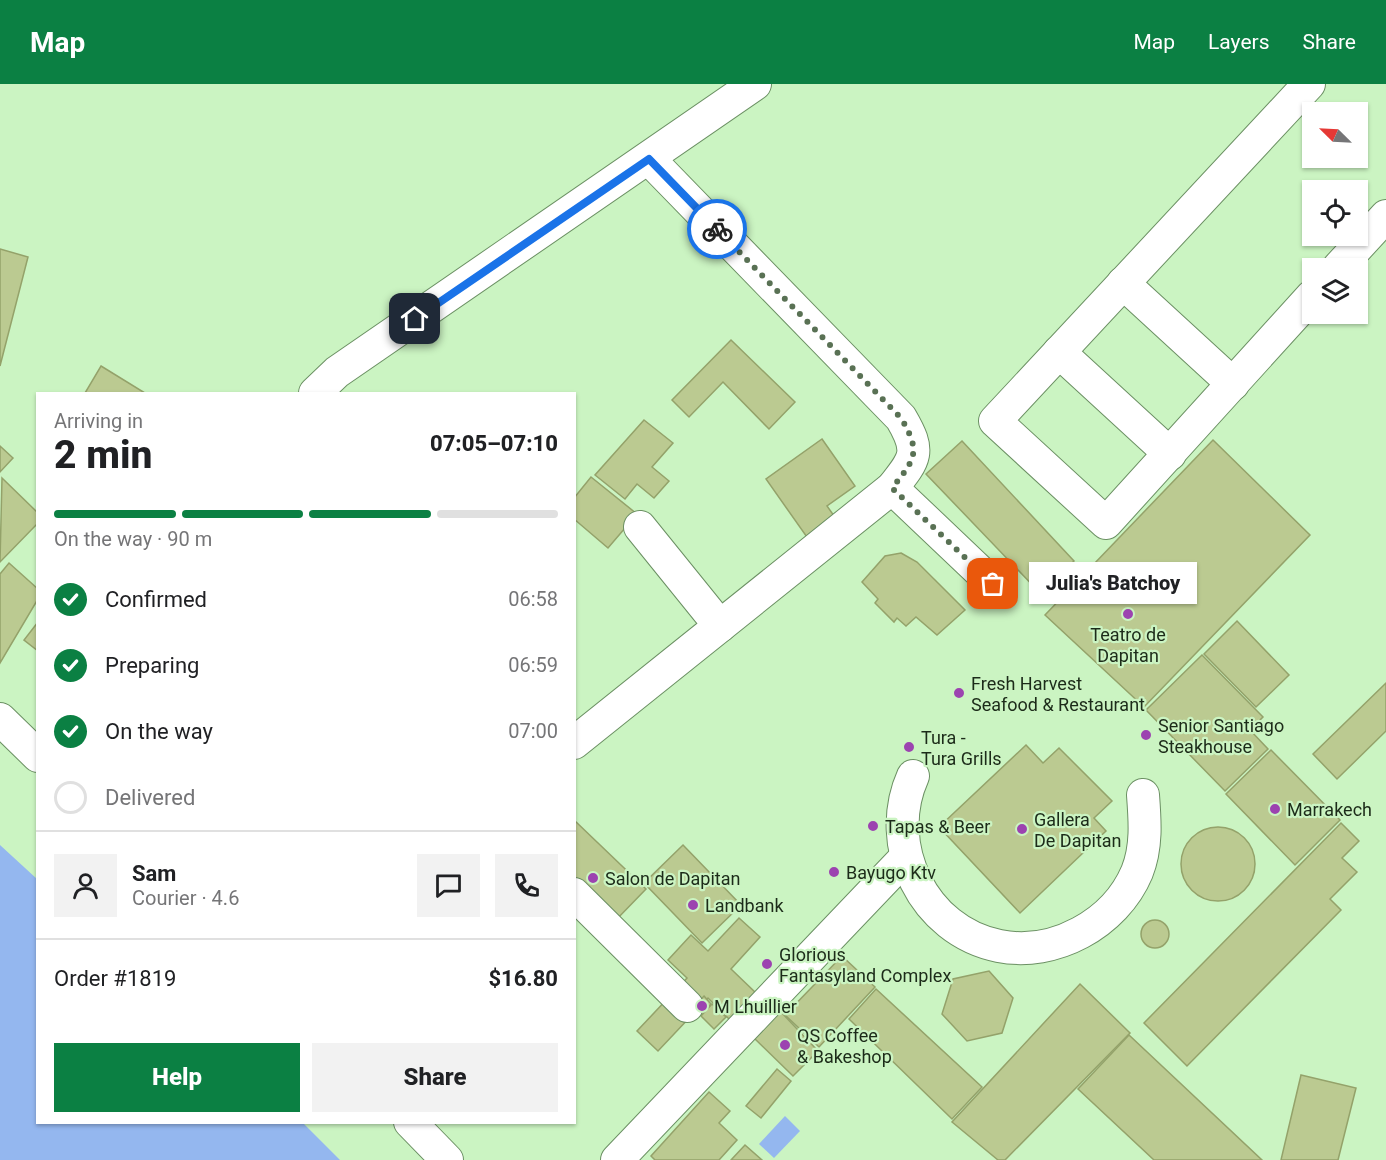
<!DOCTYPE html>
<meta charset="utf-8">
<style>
body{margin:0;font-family:Roboto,sans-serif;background:#f2f2f2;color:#202124;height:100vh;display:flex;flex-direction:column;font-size:22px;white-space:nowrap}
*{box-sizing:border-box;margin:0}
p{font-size:20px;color:#757577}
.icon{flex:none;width:33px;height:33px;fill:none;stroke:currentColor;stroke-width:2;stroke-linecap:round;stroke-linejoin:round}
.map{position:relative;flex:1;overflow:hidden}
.details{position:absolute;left:36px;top:308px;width:540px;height:732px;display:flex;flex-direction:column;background:#fff;border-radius:0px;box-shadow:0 2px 4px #0004}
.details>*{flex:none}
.needle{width:39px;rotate:294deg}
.fabs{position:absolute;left:1302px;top:18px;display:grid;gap:12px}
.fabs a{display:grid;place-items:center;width:66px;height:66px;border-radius:0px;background:#fff;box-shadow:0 2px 4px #0004;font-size:30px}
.pin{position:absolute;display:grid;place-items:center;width:51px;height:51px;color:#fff;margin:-26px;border-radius:12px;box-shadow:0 3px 9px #0006}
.courier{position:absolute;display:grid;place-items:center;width:60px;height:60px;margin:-30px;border:4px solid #1a73e8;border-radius:50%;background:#fff;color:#222;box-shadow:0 2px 8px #0007}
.bubble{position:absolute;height:42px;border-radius:0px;background:#fff;box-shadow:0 2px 4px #0004;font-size:20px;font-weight:800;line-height:42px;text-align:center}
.headline em{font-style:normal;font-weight:800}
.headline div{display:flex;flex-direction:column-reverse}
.headline{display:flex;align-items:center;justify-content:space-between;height:102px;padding:0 18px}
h1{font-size:39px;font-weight:800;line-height:45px}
.bar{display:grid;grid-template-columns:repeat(4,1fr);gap:9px 6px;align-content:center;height:72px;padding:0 18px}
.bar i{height:8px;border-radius:4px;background:#e0e0e0}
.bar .selected{background:#0b8043}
.bar p{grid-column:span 4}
.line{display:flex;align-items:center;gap:15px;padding:0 18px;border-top:2px solid #e0e0e0}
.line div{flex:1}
.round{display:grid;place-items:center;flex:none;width:63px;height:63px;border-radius:0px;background:#f2f2f2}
ol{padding:0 18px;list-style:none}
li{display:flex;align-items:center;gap:18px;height:66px}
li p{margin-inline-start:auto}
li .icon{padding:6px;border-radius:50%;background:#0b8043;color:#fff;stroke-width:4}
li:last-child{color:#757577}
li i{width:33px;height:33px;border:3px solid #e0e0e0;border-radius:50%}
.action{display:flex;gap:12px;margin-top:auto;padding:12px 18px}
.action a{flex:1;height:69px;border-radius:0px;background:#0b8043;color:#fff;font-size:24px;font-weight:800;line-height:69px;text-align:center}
.action a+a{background:#f2f2f2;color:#202124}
header{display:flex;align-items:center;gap:36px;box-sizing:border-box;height:84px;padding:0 30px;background:#0b8043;color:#fff}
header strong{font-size:28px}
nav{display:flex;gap:33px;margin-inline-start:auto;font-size:21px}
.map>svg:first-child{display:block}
</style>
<header>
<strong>Map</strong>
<nav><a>Map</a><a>Layers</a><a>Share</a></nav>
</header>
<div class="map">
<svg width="1386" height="1076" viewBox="0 0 1386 1076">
<rect width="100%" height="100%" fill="#cbf4c2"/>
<!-- water -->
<g fill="#94b7ef">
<path d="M0,761L37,795L38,1038H302L340,1076H0Z"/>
<path d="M785,1032L800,1047L774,1074L759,1060Z"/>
</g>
<!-- building -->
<g fill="#bbca91" stroke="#94a26a" stroke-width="1.5">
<path d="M0,165L28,173L0,282Z"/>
<path d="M731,256L795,318L769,345L723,298L689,333L672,316Z"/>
<path d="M101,282L145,309H85Z"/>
<path d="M644,336L673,359L652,383L669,397L654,414L637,400L625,415L595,391Z"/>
<path d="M822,355L855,402L827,422L837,436L809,456L766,395Z"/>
<path d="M1213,356L1310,451L1144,623L1045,531Z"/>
<path d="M962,357L1074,477L1041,510L926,390Z"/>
<path d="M0,362L13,374L0,388Z"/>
<path d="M591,393L637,430L608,464L574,435V414Z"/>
<path d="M2,394L38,429V439L0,478Z"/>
<path d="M901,469L917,478L965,526L937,551L916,533L906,542L897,534L894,538L875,519L878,515L862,498L885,472Z"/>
<path d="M9,479L38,505V515L0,579V490Z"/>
<path d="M1237,537L1289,591L1256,623L1204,570Z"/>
<path d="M38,538V567L24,556Z"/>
<path d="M1202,571L1263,633L1250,646L1268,665L1225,707L1146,626Z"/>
<path d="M1386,599V647L1337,695L1313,670Z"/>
<path d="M1026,661L1043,679L1059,664L1112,717L1094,734L1106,747L1020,829L939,743Z"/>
<path d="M1271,666L1340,736L1295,781L1226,710Z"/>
<path d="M574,736L646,805L616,836L574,796Z"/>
<path d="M1341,739L1359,757L1342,774L1357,788L1330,815L1341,826L1187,982L1144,939Z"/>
<circle cx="1218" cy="780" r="37"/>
<path d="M683,761L741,821L702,859L644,799Z"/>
<path d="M739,834L760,853L731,885L756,909L730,936L708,914L658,967L637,947L687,894L668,876L691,851L708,867Z"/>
<circle cx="1155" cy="850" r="14"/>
<path d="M842,872L875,903L819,963L785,931Z"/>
<path d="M989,887L1013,914L1002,949L967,957L942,930L953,895Z"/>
<path d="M1080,900L1130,949L1005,1076H998L952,1038Z"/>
<path d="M876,905L982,1003L952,1035L849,935Z"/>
<path d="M704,912L711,920L700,931L693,924Z"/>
<path d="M712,920L726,933L714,945L701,932Z"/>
<path d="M780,927L818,967L793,992L754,954Z"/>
<path d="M1129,951L1262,1076H1154L1078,1005Z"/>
<path d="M777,985L791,997L761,1034L746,1022Z"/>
<path d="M1301,991L1356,1004L1338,1076H1281Z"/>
<path d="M709,1008L730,1027L719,1039L737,1056L719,1076H655L651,1072Z"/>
<path d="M745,1061L762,1076H731Z"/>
</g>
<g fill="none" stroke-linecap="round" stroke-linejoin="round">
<defs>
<g id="minor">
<path d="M1309,0L995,337L1106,439L1312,212"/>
<path d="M1338,184L1386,132"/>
<path d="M1123,199L1233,300"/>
<path d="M1059,268L1170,370"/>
<path d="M315,309L337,288L755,0"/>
<path d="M892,404L993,500"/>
<path d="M640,443L720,542"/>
<path d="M0,635L38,672"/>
<path d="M574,659L892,404C916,374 921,368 901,334L649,75"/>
<path d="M913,692C882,761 923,847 999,862C1054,873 1115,840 1137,788C1147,763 1145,737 1143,711"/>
<path d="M574,810L687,922"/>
<path d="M410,1038L447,1076"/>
<path d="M617,1076L905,774"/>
</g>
</defs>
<!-- minor casing -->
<use href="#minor" stroke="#6b9063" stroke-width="34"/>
<!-- minor -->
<use href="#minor" stroke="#fff" stroke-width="32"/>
</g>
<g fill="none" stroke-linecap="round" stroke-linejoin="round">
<!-- done -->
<path stroke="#597154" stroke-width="6" stroke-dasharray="0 10.8" d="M717,145L901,334C921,368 916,374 892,404L993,500"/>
<!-- route -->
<path stroke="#1a73e8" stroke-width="8" d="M415,235L649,75L717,145"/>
</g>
<!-- markers -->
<g fill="#9c43b0" stroke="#cbf4c2" stroke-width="2">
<circle cx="1128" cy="530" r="6"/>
<circle cx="959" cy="609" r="6"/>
<circle cx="1146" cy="651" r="6"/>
<circle cx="909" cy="663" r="6"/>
<circle cx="1275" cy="725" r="6"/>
<circle cx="873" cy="742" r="6"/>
<circle cx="1022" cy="745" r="6"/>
<circle cx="834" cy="788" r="6"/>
<circle cx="593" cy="794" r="6"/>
<circle cx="693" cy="821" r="6"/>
<circle cx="767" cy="880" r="6"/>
<circle cx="702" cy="922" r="6"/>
<circle cx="785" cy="961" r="6"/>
</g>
<g text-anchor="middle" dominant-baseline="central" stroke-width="4.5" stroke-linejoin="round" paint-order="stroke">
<!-- poi labels -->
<g font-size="18" fill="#1c2b19" stroke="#cbf4c2" text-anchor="start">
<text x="1128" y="550" text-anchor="middle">Teatro de<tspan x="1128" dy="21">Dapitan</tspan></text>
<text x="971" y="599">Fresh Harvest<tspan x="971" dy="21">Seafood &amp; Restaurant</tspan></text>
<text x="1158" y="641">Senior Santiago<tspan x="1158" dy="21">Steakhouse</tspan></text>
<text x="921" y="653">Tura -<tspan x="921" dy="21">Tura Grills</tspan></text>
<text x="1287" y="725">Marrakech</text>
<text x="1034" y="735">Gallera<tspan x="1034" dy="21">De Dapitan</tspan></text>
<text x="885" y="742">Tapas &amp; Beer</text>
<text x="846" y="788">Bayugo Ktv</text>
<text x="605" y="794">Salon de Dapitan</text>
<text x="705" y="821">Landbank</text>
<text x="779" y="870">Glorious<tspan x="779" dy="21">Fantasyland Complex</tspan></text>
<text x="714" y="922">M Lhuillier</text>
<text x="797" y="951">QS Coffee<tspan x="797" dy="21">&amp; Bakeshop</tspan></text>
</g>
</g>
</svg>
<div class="fabs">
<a><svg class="needle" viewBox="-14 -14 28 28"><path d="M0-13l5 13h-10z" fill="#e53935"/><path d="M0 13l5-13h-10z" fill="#757577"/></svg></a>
<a><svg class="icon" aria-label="locate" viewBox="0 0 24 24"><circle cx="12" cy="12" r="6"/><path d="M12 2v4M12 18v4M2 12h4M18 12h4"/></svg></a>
<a><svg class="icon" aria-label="layers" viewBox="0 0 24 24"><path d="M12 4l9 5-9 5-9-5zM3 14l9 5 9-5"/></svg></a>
</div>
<div class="pin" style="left:993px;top:500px;background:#ea580c"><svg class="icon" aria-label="bag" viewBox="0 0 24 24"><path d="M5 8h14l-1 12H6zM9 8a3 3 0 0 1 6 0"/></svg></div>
<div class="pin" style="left:415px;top:235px;background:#1f2937"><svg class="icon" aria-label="home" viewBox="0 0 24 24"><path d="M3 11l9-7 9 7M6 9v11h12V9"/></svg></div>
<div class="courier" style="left:717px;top:145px"><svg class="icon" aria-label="bike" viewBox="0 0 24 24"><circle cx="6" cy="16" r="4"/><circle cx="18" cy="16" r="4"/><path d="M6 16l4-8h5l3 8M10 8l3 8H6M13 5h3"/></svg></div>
<div class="bubble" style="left:1029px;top:478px;width:168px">Julia's Batchoy</div>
<section class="details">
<div class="headline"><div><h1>2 min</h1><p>Arriving in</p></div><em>07:05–07:10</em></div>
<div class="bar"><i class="selected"></i><i class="selected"></i><i class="selected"></i><i></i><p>On the way · 90 m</p></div>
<ol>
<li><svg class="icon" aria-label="check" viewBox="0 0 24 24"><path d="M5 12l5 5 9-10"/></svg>Confirmed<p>06:58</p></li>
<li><svg class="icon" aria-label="check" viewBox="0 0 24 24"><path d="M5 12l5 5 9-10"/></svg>Preparing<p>06:59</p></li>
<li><svg class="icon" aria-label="check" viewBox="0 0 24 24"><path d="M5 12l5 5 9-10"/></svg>On the way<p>07:00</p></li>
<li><i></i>Delivered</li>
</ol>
<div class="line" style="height:108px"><a class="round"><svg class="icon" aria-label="person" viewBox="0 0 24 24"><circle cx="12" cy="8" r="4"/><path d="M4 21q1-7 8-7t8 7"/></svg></a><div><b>Sam</b><p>Courier · 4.6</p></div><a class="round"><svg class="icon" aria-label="chat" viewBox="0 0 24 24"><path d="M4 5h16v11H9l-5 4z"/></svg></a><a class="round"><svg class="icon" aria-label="phone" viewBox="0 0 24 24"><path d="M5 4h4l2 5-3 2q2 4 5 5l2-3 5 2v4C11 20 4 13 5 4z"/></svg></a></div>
<div class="line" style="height:78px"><div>Order #1819</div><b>$16.80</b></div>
<div class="action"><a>Help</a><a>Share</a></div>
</section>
</div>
